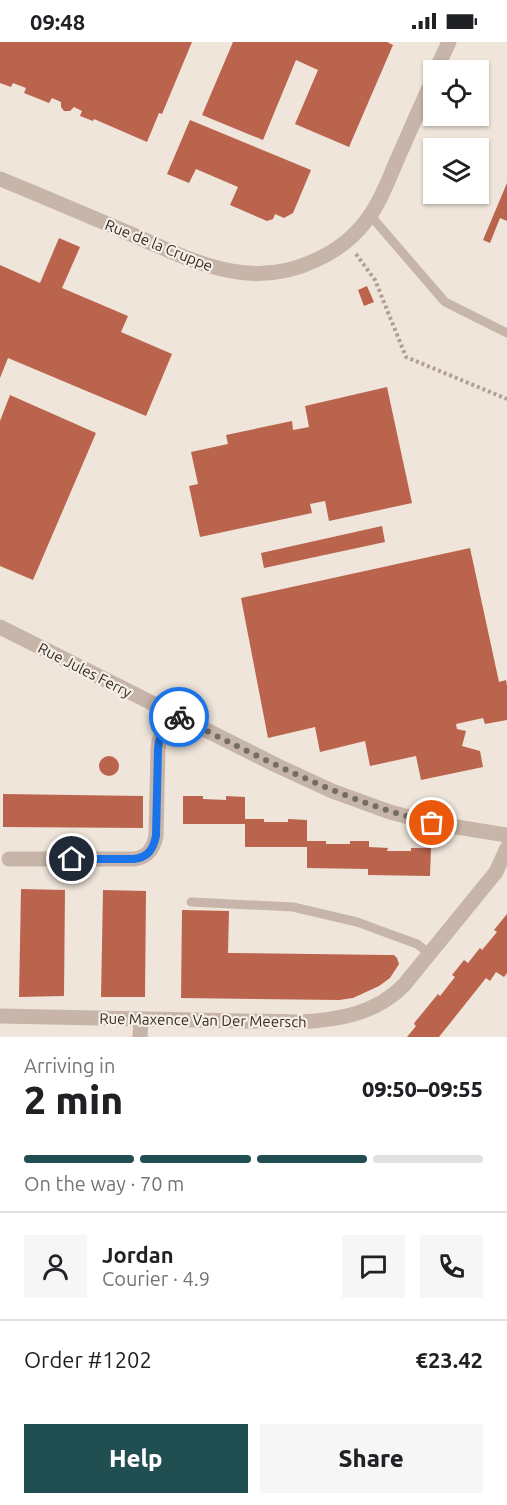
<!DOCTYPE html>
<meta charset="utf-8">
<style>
body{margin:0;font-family:Ubuntu,sans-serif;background:#f6f6f6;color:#202124;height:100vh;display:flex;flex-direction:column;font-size:22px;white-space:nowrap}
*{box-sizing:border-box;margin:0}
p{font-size:20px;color:#757577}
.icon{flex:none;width:33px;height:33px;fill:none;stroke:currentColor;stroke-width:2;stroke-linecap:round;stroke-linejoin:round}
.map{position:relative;height:995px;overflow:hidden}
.details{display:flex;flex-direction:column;background:#fff;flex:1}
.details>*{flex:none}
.buttons{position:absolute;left:423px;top:18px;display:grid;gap:12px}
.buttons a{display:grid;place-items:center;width:66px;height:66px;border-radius:0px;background:#fff;box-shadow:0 2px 4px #0004;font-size:30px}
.pin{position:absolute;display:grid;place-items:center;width:51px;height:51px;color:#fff;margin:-26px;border:3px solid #fff;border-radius:50%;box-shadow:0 2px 6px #0007}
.courier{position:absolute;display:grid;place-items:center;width:60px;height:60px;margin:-30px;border:4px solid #1a73e8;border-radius:50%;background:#fff;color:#222;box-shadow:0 2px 8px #0007}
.summary em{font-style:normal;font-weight:800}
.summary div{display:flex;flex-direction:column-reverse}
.summary{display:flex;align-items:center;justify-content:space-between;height:102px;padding:0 24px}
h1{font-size:39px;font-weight:800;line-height:45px}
.bar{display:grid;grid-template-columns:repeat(4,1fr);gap:9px 6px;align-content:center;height:72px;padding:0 24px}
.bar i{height:8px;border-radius:4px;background:#e0e0e0}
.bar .on{background:#214f51}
.bar p{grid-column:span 4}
.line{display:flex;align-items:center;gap:15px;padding:0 24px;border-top:2px solid #e0e0e0}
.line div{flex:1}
.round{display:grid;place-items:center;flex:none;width:63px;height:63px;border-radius:0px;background:#f6f6f6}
.button{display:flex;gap:12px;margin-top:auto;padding:12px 24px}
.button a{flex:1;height:69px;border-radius:0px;background:#214f51;color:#fff;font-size:24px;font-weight:800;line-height:69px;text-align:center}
.button a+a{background:#f6f6f6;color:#202124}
.status{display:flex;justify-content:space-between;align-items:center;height:42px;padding:0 30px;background:#fff;direction:ltr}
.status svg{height:16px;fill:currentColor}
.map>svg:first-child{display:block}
</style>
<div class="status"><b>09:48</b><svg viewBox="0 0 49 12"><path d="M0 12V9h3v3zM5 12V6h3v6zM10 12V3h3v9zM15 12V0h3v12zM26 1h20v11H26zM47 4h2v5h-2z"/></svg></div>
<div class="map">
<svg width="507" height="995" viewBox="0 0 507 995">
<rect width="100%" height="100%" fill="#efe5da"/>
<!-- building -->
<g fill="#bb644d">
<path d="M0,0H192L162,72L159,71L147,100L94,77L93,79L80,74L82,69L74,65L70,69H64L61,65V60L52,56L49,61L24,51L26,46L13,41L11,45L0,41Z"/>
<path d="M233,0H387L393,3L349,105L295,82L318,28L296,18L263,98L202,73Z"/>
<path d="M190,78L311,128L293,171L284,176L275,172L273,177L267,179L230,163L238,145L196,127L189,141L167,132Z"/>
<path d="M507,141V179L500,176L490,201L483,198Z"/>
<path d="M59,196L80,205L62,246L128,274L121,290L172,312L146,374L8,316L0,336V223L40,241Z"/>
<path d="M367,244L374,260L364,264L358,248Z"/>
<path d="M387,345L412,461L329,479L325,459L310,462L312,471L200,495L189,444L198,442L191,410L228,402L226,393L292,379L293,388L309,385L305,364Z"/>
<path d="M10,353L96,391L33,538L0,524V379Z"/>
<path d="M382,484L385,500L264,526L261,511Z"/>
<path d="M470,506L499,640L506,638L507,644V678L485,682L483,676L456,682L457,687L466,689L462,704L480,709L483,725L421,738L416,714L370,724L365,699L320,710L315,685L268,696L241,556Z"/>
<circle cx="109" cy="724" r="10"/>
<path d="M3,752L143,754V786L3,785Z"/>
<path d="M183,754H203V757L226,758V754L245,755V777H264V780H288V777L307,778V799H326V802H350V799H369V805L388,806L387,809H411V806H431L430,834L368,833V827L307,826V805H245V782H183Z"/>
<path d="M21,847L65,848L64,954L19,955Z"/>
<path d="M103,848L146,849L145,955H101Z"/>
<path d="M182,868L229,869L228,911L387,913H394L397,916L399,922L390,936L379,944L353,956L339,958L181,956Z"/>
<path d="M507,872V931L504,935L496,930L490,939L486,936L439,995H407L416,984L414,982L415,980L438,952L440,954L455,935L452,933L464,918L468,921L480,906L482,908L497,890L494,888Z"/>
</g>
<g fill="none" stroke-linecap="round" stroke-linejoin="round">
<!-- path -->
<path stroke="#b19f92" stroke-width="4" stroke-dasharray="3 3" stroke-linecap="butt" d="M356,212L375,238L406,315L507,357"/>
<!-- service -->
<g stroke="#c6b5a8" stroke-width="9">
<path d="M370,173L445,260L507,291"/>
<path d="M191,860L293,865L357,880L417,902L430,912"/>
</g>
<!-- minor -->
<g stroke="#c6b5a8" stroke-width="15">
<path d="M436,28L449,0"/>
<path d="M0,137C42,154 84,172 126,190C190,217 248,251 316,218C336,209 353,196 366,179C380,161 388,139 397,118C409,91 421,63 434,35"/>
<path d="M0,585L278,724L332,749L390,770L432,781L507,793"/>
<path d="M9,817H134C148,815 153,807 156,794L158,707L159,699L171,671"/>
<path d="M0,974L299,980C338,978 376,972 404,943L496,830L507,806"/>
<path d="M140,995L141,977"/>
</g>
</g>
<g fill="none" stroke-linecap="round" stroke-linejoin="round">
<!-- done -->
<path stroke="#756c66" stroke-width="6" stroke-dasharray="0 10.8" d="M179,675C261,716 342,759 432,781"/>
<!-- route -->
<path stroke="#1a73e8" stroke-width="8" d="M72,817H134C148,815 153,808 156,794L158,707L159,699L171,671L179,675"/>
</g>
<g text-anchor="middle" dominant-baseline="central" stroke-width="4.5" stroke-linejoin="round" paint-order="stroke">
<!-- street labels -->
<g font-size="15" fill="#332b27" stroke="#f7efe6">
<text transform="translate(159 203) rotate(22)">Rue de la Cruppe</text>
<text transform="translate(85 628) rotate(27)">Rue Jules Ferry</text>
<text transform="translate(203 978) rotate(1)">Rue Maxence Van Der Meersch</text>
</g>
</g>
</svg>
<div class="buttons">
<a><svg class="icon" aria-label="locate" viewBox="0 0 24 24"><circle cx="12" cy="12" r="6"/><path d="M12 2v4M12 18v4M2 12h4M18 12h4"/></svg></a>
<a><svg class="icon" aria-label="layers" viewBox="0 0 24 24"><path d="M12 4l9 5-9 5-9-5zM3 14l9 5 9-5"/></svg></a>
</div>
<div class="pin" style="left:432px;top:781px;background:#ea580c"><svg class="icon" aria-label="bag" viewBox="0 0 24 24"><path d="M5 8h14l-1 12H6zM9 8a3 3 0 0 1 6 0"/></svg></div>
<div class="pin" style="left:72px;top:817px;background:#1f2937"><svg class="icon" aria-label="home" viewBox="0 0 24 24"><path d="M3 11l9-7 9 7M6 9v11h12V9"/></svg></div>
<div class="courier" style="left:179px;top:675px"><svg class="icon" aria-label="bike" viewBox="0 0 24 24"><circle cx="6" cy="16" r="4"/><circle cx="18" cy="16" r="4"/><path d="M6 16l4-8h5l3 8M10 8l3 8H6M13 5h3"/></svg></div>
</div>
<section class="details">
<div class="summary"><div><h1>2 min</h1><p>Arriving in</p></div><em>09:50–09:55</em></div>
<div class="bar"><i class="on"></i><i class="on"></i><i class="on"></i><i></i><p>On the way · 70 m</p></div>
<div class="line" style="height:108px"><a class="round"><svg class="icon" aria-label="person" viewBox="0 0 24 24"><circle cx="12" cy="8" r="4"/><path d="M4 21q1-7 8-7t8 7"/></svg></a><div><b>Jordan</b><p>Courier · 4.9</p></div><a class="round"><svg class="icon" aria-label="chat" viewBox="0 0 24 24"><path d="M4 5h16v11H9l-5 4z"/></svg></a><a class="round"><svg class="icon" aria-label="phone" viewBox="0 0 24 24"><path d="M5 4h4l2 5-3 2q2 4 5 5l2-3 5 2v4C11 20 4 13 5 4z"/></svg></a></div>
<div class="line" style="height:78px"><div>Order #1202</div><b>€23.42</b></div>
<div class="button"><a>Help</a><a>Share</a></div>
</section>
